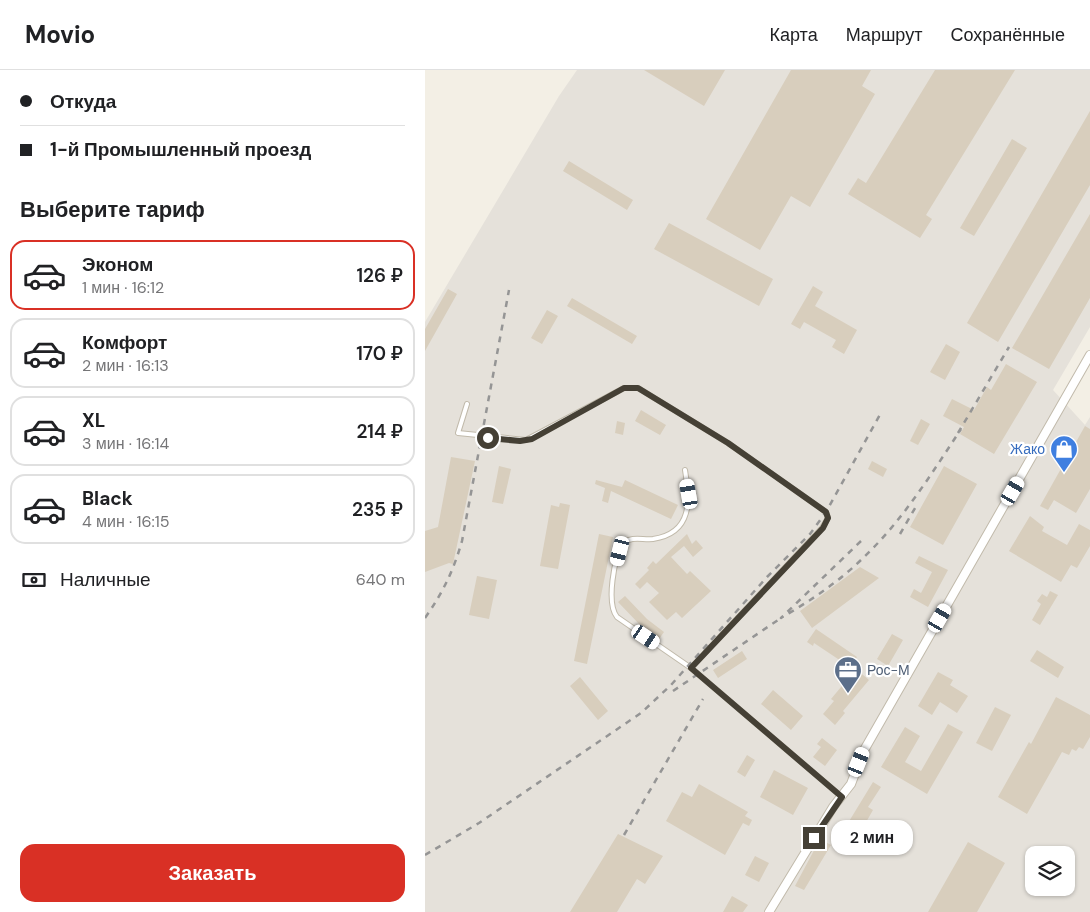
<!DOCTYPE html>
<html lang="ru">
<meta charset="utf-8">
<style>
:root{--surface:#fff;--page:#f2f2f2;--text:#202124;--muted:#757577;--line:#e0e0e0;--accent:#d93025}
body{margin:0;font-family:"DM Sans",sans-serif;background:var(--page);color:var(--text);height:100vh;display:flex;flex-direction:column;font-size:19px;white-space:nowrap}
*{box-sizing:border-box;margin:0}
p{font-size:16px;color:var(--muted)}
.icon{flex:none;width:28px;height:28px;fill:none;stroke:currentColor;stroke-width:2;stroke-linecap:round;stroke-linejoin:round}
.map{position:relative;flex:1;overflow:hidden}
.side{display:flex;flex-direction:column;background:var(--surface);width:425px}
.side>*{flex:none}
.banner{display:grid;align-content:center;height:110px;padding:0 20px;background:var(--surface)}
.tools{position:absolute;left:600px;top:776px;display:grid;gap:10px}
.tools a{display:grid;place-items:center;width:50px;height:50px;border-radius:10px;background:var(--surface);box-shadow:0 1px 4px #0004;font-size:25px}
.end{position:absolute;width:22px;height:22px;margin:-11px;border:6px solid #454035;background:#fff;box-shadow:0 0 0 2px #fff}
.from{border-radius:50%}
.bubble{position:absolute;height:35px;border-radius:15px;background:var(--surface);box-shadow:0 1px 4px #0004;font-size:16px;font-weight:600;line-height:35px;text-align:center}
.car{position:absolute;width:15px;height:30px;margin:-15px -8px;border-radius:6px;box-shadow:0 0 4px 1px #0007;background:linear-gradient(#fff 24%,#345 0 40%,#fff 0 76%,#345 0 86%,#fff 0)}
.banner b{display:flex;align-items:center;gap:18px;height:48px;font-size:19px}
.banner b+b{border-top:1px solid var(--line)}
.banner i{width:12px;height:12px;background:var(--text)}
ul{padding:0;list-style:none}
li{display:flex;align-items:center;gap:15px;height:70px;margin:0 10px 8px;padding:0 10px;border:2px solid var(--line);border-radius:15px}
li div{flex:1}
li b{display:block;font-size:19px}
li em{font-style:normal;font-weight:600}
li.active{border-color:var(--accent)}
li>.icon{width:45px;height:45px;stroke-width:1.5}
h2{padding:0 20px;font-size:22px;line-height:60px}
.pay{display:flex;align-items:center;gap:12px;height:55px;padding:0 20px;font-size:19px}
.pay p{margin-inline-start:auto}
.button{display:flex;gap:10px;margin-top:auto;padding:10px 20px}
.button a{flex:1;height:58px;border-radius:15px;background:var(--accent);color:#fff;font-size:20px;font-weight:600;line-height:58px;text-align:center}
header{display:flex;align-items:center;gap:30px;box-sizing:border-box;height:70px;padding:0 25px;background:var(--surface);border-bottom:1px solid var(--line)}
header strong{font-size:24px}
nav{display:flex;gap:28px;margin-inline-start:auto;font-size:18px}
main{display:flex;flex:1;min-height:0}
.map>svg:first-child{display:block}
.industrial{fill:#e5e1da;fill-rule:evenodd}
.building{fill:#d8cebd}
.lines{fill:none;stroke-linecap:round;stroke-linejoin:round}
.lane-casing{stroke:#c1baab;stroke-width:6}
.street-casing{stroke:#c1baab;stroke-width:10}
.lane{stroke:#fff;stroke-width:4}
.street{stroke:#fff;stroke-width:8}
.rail{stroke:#959595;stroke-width:2.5;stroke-dasharray:6 6;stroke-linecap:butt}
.route{stroke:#454035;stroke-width:6}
.labels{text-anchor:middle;stroke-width:4.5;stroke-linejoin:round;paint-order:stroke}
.shop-label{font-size:14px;fill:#366cbe;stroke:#fff;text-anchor:end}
.service-label{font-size:14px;fill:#4e5e75;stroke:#fff;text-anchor:start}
</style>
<header>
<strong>Movio</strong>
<nav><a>Карта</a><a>Маршрут</a><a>Сохранённые</a></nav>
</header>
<main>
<section class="side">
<div class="banner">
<b><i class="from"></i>Откуда</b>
<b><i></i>1-й Промышленный проезд</b>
</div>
<h2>Выберите тариф</h2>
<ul>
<li class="active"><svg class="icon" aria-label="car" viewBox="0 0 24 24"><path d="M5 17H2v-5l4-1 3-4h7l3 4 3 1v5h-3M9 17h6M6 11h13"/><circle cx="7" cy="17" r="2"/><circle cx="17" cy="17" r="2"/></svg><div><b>Эконом</b><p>1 мин · 16:12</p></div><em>126 ₽</em></li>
<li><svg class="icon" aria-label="car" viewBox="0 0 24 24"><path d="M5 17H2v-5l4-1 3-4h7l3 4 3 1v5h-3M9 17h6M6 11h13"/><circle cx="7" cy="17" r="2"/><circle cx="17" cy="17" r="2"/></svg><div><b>Комфорт</b><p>2 мин · 16:13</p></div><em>170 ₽</em></li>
<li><svg class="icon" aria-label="car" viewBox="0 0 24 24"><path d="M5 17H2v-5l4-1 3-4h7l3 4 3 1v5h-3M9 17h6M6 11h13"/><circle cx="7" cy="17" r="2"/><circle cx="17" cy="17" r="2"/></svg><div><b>XL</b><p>3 мин · 16:14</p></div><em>214 ₽</em></li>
<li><svg class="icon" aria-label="car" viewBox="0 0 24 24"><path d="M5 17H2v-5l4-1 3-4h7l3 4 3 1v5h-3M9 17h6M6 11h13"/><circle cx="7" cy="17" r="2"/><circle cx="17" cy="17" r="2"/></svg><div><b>Black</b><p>4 мин · 16:15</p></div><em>235 ₽</em></li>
</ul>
<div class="pay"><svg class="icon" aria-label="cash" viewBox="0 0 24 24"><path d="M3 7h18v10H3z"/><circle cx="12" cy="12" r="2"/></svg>Наличные<p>640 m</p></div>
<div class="button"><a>Заказать</a></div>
</section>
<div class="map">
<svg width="665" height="842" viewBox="0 0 665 842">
<rect width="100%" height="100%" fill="#f3efe5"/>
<path class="industrial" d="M152,0H665V257L628,320L660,355L665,347V842H0V252L134,26ZM609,785H641V818H609Z"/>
<path class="building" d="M219,0H300L279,36Z
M366,0H446L437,16L450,24L385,137L366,126L335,180L281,149Z
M510,0H590L501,145L507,149L495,168L423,124L433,108L441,113Z
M665,41V115L573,272L542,253Z
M587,69L602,78L549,166L535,158Z
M144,91L208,130L202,140L138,101Z
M665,144V228L624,299L587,278Z
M244,153L348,209L334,236L229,179Z
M388,216L398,222L390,236L432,260L419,284L407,277L411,270L379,252L375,259L366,254Z
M23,219L32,224L0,281V259Z
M147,228L212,266L207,274L142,236Z
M122,240L133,246L117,274L106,268Z
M521,274L535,282L520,310L505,302Z
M581,294L612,312L569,384L535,364L539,357L518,346L527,329L549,340L562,317L566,320Z
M216,340L241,355L235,365L210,351Z
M496,349L505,354L493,375L485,371Z
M192,351L200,353L198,365L190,363Z
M660,356L665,359V419L651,443L629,430L623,440L615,436Z
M26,387L50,391L28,494L24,493L0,502V461L13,457Z
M447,391L462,399L458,407L443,399Z
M74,396L86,399L78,434L67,432Z
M519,396L552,414L518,475L485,457Z
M171,410L197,417L200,410L253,435L246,449L186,421L183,433L177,431L180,418L170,414Z
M135,433L145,435L133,499L115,496L126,435L134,437Z
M605,446L619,457L617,461L642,475L654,454L665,460V476L652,498L646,495L636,512L584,481Z
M174,464L188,467L162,594L149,591Z
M262,464L267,474L271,470L278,478L268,487L259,476L246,487L262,504L265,501L286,521L257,548L251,542L242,550L224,532L234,523L222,512L215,519L210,514L224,500L222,498L228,491L231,494Z
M494,486L523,500L503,537L485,527L489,519L496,523L507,502L490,493Z
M435,497L454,508L387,558L375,541Z
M52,506L72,510L64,549L44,545Z
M625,521L633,525L615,555L607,550L616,534L612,531L617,524L622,527Z
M200,526L222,549L239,562L234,569L216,556L193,532Z
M391,559L432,587L425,597L389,573L388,576L382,572Z
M467,564L478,570L463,596L452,589Z
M612,580L639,597L633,608L605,591Z
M317,581L322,589L293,608L288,600Z
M431,599L444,610L418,641L420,643L410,655L398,644L409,631L406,629Z
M513,602L528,610L525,615L543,626L532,643L515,632L507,645L493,636Z
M155,607L183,641L173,650L145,616Z
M348,620L378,646L366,660L336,634Z
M631,627L665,645V667L658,679L654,677L651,681L647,679L644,685L637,682L602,744L573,727L604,672L606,674Z
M570,637L586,645L567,681L551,673Z
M523,654L538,662L502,724L456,697L480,657L495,666L480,692L496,701Z
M397,668L412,680L400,696L388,687L396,677L392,674Z
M322,685L330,690L320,707L312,702Z
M349,700L383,718L368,745L335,727Z
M448,712L456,717L443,737L448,740L436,761L423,753Z
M274,714L323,742L320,746L327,750L324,756L318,753L300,785L241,751L257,722L267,727Z
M193,764L238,786L220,814L212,809L192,842H145Z
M395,769L406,775L379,820L370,816Z
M543,772L580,793L552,842H503Z
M330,786L344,793L334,812L320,805Z
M307,826L323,835L318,842H298Z"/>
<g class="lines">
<g class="lane-casing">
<path id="lane" d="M42,334L33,363L101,370L199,318H213L303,373L401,442L403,448L397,458L266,598L417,727
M260,400C265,430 268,463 228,469C217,470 207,466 198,473C189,488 181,533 192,547L266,598"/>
</g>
<g class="street-casing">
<path id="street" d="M344,842L408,737L426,714L438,682L665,285"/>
</g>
<use href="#lane" class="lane"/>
<use href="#street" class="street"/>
<path class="rail" d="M533,363L584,277
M475,464L493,433
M436,471L356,548C385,531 415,511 439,487C478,450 507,403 536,359
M0,548C18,522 28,502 37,471L84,220
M248,621L356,548
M199,765L278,629
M0,785L54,753L216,643L246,615L342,507L385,464L401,442L457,341"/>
</g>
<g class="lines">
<path class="route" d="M63,368L95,371L107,369L199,318H213L303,373L401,442L403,448L398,458L266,598L417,727L389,768"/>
</g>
<defs>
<g id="shop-pin" transform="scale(1.4375)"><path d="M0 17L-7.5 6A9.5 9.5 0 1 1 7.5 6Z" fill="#3f7fe0" stroke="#fff"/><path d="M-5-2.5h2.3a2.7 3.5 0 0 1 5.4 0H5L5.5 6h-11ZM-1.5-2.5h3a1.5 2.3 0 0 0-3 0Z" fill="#fff"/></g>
<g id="office-pin" transform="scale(1.4375)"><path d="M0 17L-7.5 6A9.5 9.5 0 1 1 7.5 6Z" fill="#5c6f8a" stroke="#fff"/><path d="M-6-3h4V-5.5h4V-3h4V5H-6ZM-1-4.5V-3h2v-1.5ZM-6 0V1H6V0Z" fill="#fff"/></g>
</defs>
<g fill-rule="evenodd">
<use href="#shop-pin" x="639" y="379"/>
<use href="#office-pin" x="423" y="600"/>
</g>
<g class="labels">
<g class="shop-label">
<text x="620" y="384">Жако</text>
</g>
<g class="service-label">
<text x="442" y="605">Рос-М</text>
</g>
</g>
</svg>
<div class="tools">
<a><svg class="icon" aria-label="layers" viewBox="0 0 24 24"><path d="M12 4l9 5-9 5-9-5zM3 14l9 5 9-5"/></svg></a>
</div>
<i class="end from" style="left:63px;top:368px"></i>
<i class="end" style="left:389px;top:768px"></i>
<div class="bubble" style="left:406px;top:750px;width:82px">2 мин</div>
<i class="car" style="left:588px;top:421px;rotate:30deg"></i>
<i class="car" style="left:264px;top:424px;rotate:350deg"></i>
<i class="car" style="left:195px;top:481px;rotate:194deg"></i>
<i class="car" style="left:515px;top:548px;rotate:30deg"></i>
<i class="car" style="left:221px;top:567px;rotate:124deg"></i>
<i class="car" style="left:434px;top:692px;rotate:22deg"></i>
</div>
</main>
